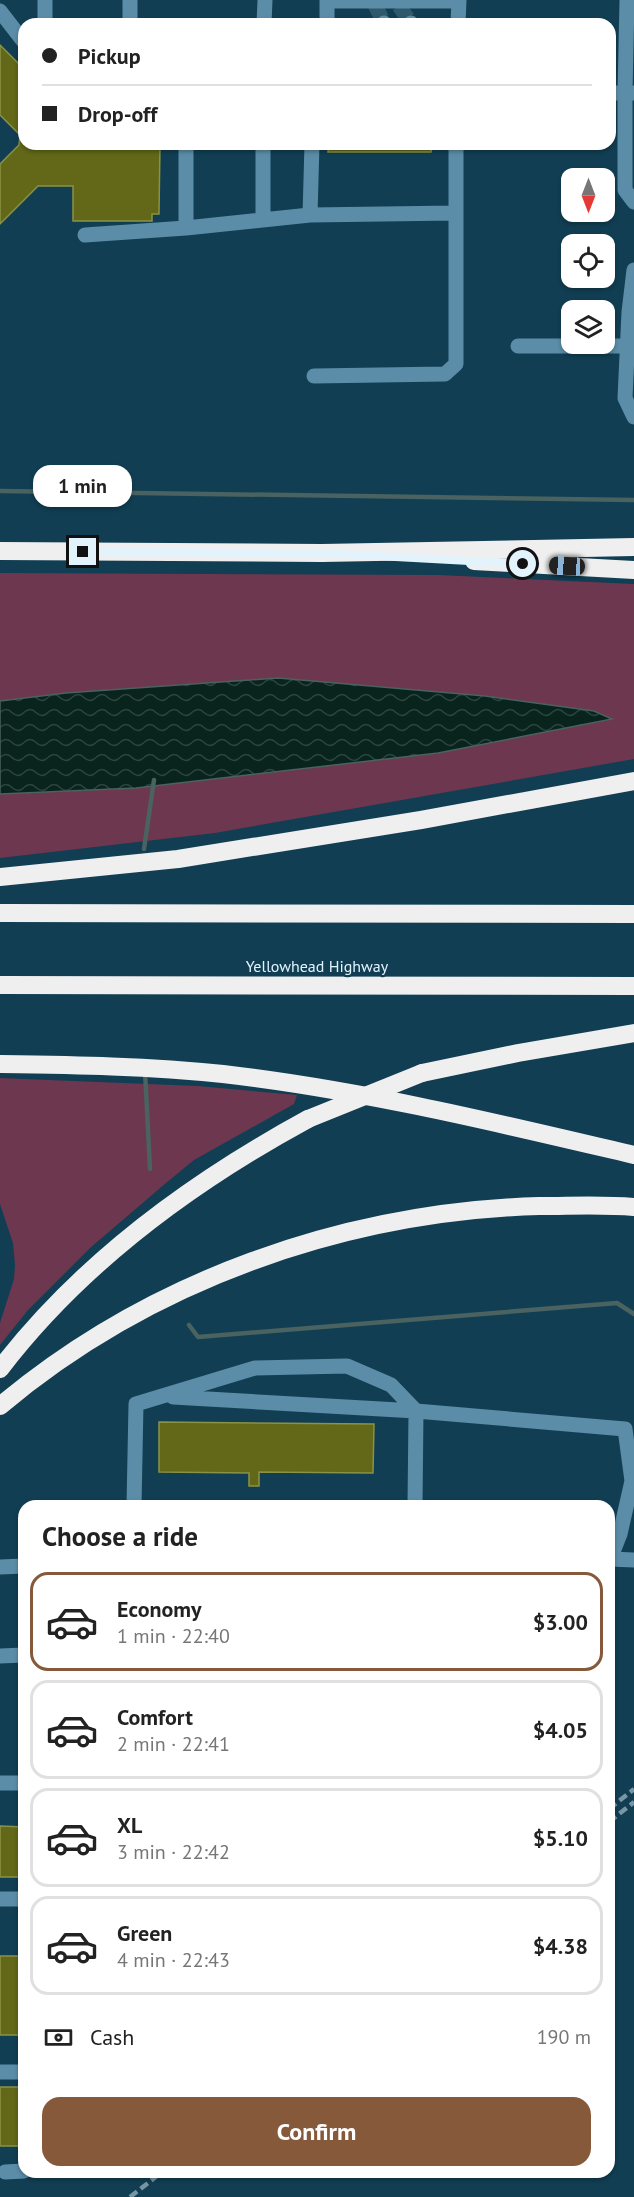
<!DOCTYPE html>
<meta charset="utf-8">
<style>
:root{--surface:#fff;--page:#f6f6f6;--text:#222;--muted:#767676;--line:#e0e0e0;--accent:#85593a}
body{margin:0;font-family:"PT Sans",sans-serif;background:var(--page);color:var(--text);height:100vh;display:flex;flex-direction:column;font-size:22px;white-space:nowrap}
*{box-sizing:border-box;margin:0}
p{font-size:20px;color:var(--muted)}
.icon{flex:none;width:33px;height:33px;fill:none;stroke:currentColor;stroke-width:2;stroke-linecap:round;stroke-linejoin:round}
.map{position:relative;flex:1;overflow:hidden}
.side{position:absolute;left:18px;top:1500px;width:597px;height:678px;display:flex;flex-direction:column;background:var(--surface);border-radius:18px;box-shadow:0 2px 4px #0004}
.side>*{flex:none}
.hud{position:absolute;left:18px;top:18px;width:598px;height:132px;border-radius:18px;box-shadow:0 2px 4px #0004;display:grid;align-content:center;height:132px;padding:0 24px;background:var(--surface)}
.needle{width:39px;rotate:180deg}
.buttons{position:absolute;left:561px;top:168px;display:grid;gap:12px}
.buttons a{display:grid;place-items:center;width:54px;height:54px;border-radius:12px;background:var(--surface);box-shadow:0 2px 4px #0004;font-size:30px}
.end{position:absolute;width:27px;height:27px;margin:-14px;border:8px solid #e3f3fc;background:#111;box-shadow:0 0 0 3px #111}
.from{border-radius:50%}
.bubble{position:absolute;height:42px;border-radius:18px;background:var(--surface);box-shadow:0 2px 4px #0004;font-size:20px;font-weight:700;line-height:42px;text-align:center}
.car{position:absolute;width:18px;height:36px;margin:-18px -9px;border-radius:8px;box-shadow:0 0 4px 2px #0007;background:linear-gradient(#222 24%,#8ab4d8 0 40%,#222 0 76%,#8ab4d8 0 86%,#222 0)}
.hud b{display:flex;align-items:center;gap:21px;height:57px;font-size:22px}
.hud b+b{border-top:2px solid var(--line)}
.hud i{width:15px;height:15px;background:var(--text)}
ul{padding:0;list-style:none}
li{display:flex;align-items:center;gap:18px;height:99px;margin:0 12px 9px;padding:0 12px;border:3px solid var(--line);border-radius:18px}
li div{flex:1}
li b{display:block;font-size:22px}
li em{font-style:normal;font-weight:700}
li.active{border-color:var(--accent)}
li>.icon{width:54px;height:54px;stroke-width:1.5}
h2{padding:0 24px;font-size:27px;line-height:72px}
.pay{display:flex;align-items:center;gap:15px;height:66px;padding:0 24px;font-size:22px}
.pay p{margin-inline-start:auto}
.cta{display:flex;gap:12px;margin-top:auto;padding:12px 24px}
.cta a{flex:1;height:69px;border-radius:18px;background:var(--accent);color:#fff;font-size:24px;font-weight:700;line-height:69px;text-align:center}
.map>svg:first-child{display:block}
.grass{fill:#6d374f}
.water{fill:url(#water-waves);stroke:#4a6260;stroke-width:1.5}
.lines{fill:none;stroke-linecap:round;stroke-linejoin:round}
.stream{stroke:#4a6260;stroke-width:4.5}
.building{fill:#626817;stroke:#8b9246;stroke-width:1.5}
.minor-tunnel{stroke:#30596c;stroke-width:15;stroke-dasharray:15 8;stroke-linecap:butt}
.minor{stroke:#5b8da8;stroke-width:15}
.highway{stroke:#efefef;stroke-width:18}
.rail{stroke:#7796a5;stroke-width:4.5;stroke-dasharray:9 4.5;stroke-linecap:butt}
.highway-bridge{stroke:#efefef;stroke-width:18}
.route{stroke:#e3f3fc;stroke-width:8}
.labels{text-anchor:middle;stroke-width:4.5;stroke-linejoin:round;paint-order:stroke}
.street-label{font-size:16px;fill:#e3f3fc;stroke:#113e53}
</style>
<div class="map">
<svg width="634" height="2197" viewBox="0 0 634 2197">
<defs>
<pattern id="water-waves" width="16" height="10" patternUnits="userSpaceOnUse" patternTransform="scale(1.5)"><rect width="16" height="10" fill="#08241d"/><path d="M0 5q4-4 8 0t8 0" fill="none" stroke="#2c443f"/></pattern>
</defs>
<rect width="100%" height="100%" fill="#113e53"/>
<path class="grass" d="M0,573L438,575L634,584V759L215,833L0,858V794L136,788L278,678L66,693L0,701Z
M0,1078L197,1086L297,1095L294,1104L194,1160L166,1183L90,1248L28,1310L0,1345V1323L14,1279L15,1265L13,1243L0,1204Z"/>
<path class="water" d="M278,678L485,696L594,711L612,719L438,753L136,788L0,794V701L66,693Z"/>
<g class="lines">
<path class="stream" d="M0,491L634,500
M144,849L154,780
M145,1071L150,1169
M189,1325L198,1337L617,1303L634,1314"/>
</g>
<path class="building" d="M0,45L24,69V144H160L159,214H152V221H73V186H38L0,224V164L19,145L20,135L0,115Z
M329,144H432L431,152H328Z
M159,1422L374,1424L373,1473L259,1472V1486H249V1473L159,1472Z
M0,1826L24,1827V1877H0Z
M0,1956H24V2035H0Z
M0,2087H24V2146H0Z"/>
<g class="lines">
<path class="minor-tunnel" d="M375,5L384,23
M399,6L411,23"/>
<path class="minor" d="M130,0V24
M627,0L625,93H634
M327,1H459
M0,11L24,42
M384,23V24
M411,23V24
M45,24V0
M264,24L265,0
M327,24V0
M458,24L459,0
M610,93H625V190L634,202
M186,144V228
M312,144L310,215L455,213
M263,220V144
M85,235L186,228L310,215
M634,270L629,312L625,398L634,417
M518,346H627
M314,376L445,374L456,364V144
M173,1397L416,1411
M134,1506L136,1404L255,1368L347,1366L391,1385L416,1411
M415,1506L416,1411L625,1429L632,1481L620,1534L609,1562
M609,1559L634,1560
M0,1567L24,1566
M0,1656L24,1655
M0,1783H24
M0,1899H24
M0,2072H24
M5,2172L24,2171"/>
<path class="highway" d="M0,551L322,553L634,547
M474,561L634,570
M0,877L178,859L421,820L634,781
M0,913L634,914
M0,985L634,986
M0,1064C74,1065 149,1066 223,1074C362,1090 498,1123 634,1155
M422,1073L518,1053L634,1033
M0,1369C81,1263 192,1182 308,1119
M0,1406C150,1280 344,1212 539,1206C571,1206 602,1204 634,1207"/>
<path class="rail" d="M609,1809L634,1789
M609,1822L634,1802
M130,2197L162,2172"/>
<path class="highway-bridge" d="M308,1119L422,1073"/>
</g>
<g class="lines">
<path class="route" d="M83,552L322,553L523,564"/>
</g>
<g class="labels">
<g class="street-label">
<text x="317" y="972">Yellowhead Highway</text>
</g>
</g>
</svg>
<div class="buttons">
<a><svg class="needle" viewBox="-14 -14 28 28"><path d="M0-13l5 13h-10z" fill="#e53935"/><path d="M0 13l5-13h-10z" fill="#767676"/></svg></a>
<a><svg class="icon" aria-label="locate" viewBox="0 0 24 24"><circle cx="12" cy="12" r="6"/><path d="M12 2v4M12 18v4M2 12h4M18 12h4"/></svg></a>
<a><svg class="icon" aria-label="layers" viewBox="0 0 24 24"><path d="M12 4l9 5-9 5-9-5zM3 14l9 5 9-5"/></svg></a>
</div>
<i class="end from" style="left:523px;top:564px"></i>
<i class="end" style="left:83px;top:552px"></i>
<div class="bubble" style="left:33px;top:465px;width:99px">1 min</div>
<i class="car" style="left:567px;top:566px;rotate:273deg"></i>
<div class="hud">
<b><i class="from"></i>Pickup</b>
<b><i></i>Drop-off</b>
</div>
<section class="side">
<h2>Choose a ride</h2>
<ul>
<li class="active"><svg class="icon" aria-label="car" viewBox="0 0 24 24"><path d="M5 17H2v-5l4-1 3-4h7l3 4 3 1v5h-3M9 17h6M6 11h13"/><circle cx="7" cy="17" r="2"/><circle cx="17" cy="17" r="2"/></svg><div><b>Economy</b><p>1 min · 22:40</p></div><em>$3.00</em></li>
<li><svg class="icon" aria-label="car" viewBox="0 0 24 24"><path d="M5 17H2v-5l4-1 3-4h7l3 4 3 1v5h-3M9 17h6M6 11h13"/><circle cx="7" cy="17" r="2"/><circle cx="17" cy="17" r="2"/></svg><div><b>Comfort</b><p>2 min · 22:41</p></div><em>$4.05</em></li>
<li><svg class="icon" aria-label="car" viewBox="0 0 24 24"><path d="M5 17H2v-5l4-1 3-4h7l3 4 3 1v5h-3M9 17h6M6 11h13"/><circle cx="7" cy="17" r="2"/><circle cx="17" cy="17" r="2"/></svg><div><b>XL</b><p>3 min · 22:42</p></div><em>$5.10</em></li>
<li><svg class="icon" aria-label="car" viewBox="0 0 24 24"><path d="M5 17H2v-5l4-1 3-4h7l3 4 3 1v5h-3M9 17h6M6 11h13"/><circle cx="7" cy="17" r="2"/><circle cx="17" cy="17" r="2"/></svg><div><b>Green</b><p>4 min · 22:43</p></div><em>$4.38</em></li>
</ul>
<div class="pay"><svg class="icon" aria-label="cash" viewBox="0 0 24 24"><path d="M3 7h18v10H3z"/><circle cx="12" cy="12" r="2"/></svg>Cash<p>190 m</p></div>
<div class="cta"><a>Confirm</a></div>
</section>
</div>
